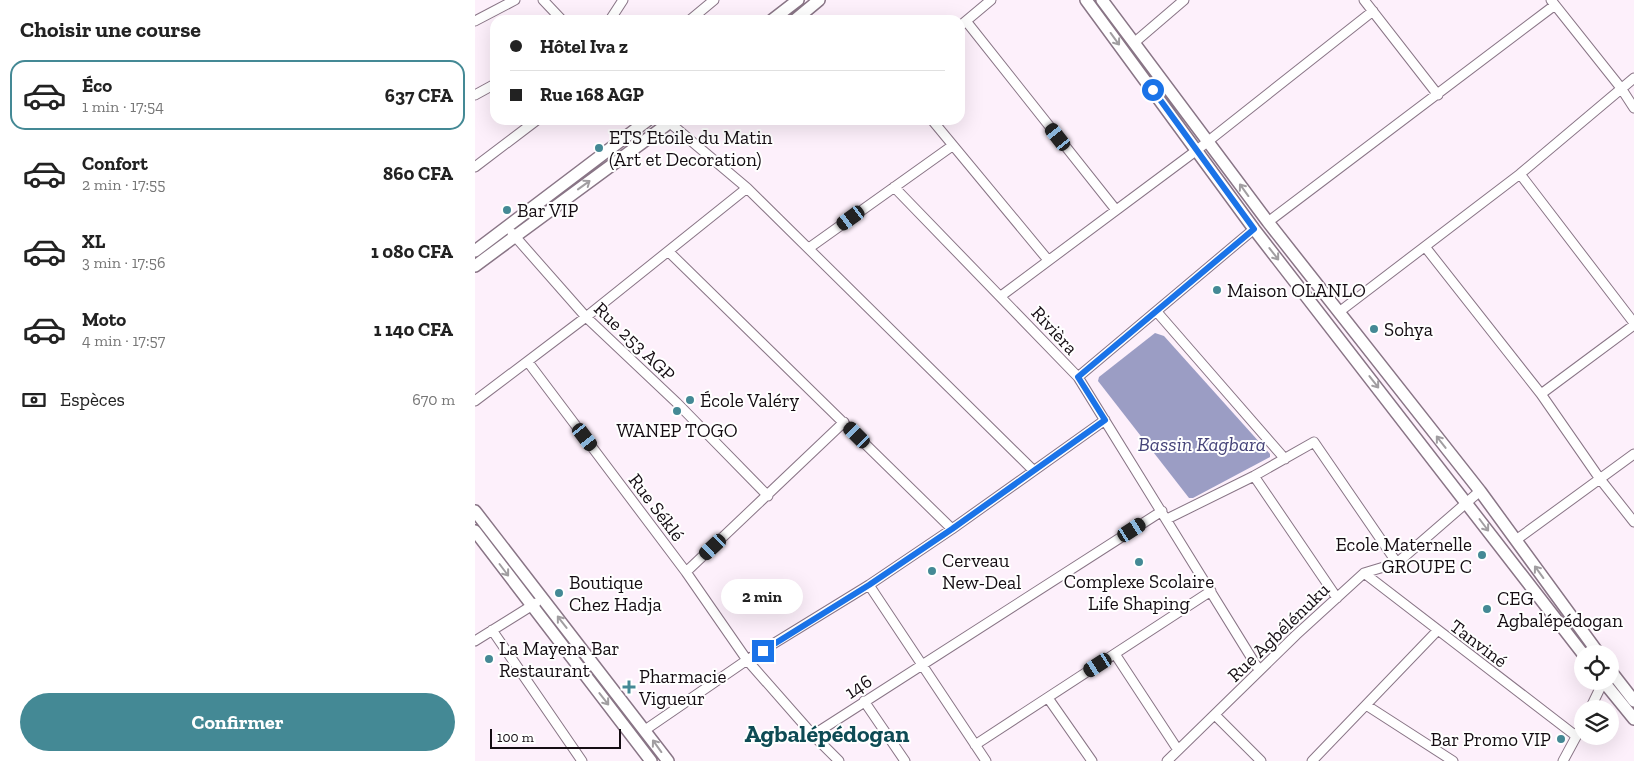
<!DOCTYPE html>
<html lang="fr">
<meta charset="utf-8">
<style>
:root{--surface:#fff;--page:#f2f2f2;--text:#222;--muted:#767676;--line:#e0e0e0;--accent:#448995}
body{margin:0;font-family:"Zilla Slab",serif;background:var(--page);color:var(--text);height:100vh;display:flex;flex-direction:column;font-size:19px;white-space:nowrap}
*{box-sizing:border-box;margin:0}
p{font-size:16px;color:var(--muted)}
.icon{flex:none;width:28px;height:28px;fill:none;stroke:currentColor;stroke-width:2;stroke-linecap:round;stroke-linejoin:round}
.map{position:relative;flex:1;overflow:hidden}
.details{display:flex;flex-direction:column;background:var(--surface);width:475px}
.details>*{flex:none}
.guide{position:absolute;left:15px;top:15px;width:475px;height:110px;border-radius:15px;box-shadow:0 5px 20px #0002;display:grid;align-content:center;height:110px;padding:0 20px;background:var(--surface)}
.controls{position:absolute;left:1099px;top:645px;display:grid;gap:10px}
.controls a{display:grid;place-items:center;width:45px;height:45px;border-radius:50%;background:var(--surface);box-shadow:0 5px 20px #0002;font-size:25px}
.scale{position:absolute;left:15px;bottom:12px;width:131px;box-sizing:border-box;padding-left:5px;border:2px solid #150d13;border-top:0;font-size:14px;line-height:18px;white-space:nowrap;color:#150d13;-webkit-text-stroke:4px #fff;paint-order:stroke}
.end{position:absolute;width:22px;height:22px;margin:-11px;border:6px solid #1a73e8;background:#fff;box-shadow:0 0 0 2px #fff}
.from{border-radius:50%}
.bubble{position:absolute;height:35px;border-radius:18px;background:var(--surface);box-shadow:0 5px 20px #0002;font-size:16px;font-weight:700;line-height:35px;text-align:center}
.car{position:absolute;width:15px;height:30px;margin:-15px -8px;border-radius:6px;box-shadow:0 0 4px 1px #0007;background:linear-gradient(#222 24%,#8ab4d8 0 40%,#222 0 76%,#8ab4d8 0 86%,#222 0)}
.guide b{display:flex;align-items:center;gap:18px;height:48px;font-size:19px}
.guide b+b{border-top:1px solid var(--line)}
.guide i{width:12px;height:12px;background:var(--text)}
ul{padding:0;list-style:none}
li{display:flex;align-items:center;gap:15px;height:70px;margin:0 10px 8px;padding:0 10px;border:2px solid transparent;border-radius:15px}
li div{flex:1}
li b{display:block;font-size:19px}
li em{font-style:normal;font-weight:700}
li.current{border-color:var(--accent)}
li>.icon{width:45px;height:45px;stroke-width:1.5}
h2{padding:0 20px;font-size:22px;line-height:60px}
.pay{display:flex;align-items:center;gap:12px;height:55px;padding:0 20px;font-size:19px}
.pay p{margin-inline-start:auto}
.cta{display:flex;gap:10px;margin-top:auto;padding:10px 20px}
.cta a{flex:1;height:58px;border-radius:30px;background:var(--accent);color:#fff;font-size:20px;font-weight:700;line-height:58px;text-align:center}
main{display:flex;flex:1;min-height:0}
.map>svg:first-child{display:block}
.water{fill:#9b9dc4}
.lines{fill:none;stroke-linecap:round;stroke-linejoin:round}
.minor-casing{stroke:#897586;stroke-width:11}
.tertiary-casing{stroke:#897586;stroke-width:14}
.minor{stroke:#fff;stroke-width:9}
.tertiary{stroke:#fff;stroke-width:11}
.oneway{stroke:#a19ea1}
.route{stroke:#1a73e8;stroke-width:6}
.poi-dot{fill:#448995;stroke:#fff;stroke-width:2}
.labels{text-anchor:middle;stroke-width:4;stroke-linejoin:round;paint-order:stroke}
.poi-label{font-size:19px;fill:#150d13;stroke:#fff;text-anchor:start}
.street-label{font-size:19px;fill:#150d13;stroke:#fff}
.water-label{font-size:20px;font-style:italic;fill:#444278;stroke:#fff}
.district-label{font-size:24px;font-weight:bold;fill:#0e4b54;stroke:#fff}
</style>
<main>
<section class="details">
<h2>Choisir une course</h2>
<ul>
<li class="current"><svg class="icon" aria-label="car" viewBox="0 0 24 24"><path d="M5 17H2v-5l4-1 3-4h7l3 4 3 1v5h-3M9 17h6M6 11h13"/><circle cx="7" cy="17" r="2"/><circle cx="17" cy="17" r="2"/></svg><div><b>Éco</b><p>1 min · 17:54</p></div><em>637 CFA</em></li>
<li><svg class="icon" aria-label="car" viewBox="0 0 24 24"><path d="M5 17H2v-5l4-1 3-4h7l3 4 3 1v5h-3M9 17h6M6 11h13"/><circle cx="7" cy="17" r="2"/><circle cx="17" cy="17" r="2"/></svg><div><b>Confort</b><p>2 min · 17:55</p></div><em>860 CFA</em></li>
<li><svg class="icon" aria-label="car" viewBox="0 0 24 24"><path d="M5 17H2v-5l4-1 3-4h7l3 4 3 1v5h-3M9 17h6M6 11h13"/><circle cx="7" cy="17" r="2"/><circle cx="17" cy="17" r="2"/></svg><div><b>XL</b><p>3 min · 17:56</p></div><em>1 080 CFA</em></li>
<li><svg class="icon" aria-label="car" viewBox="0 0 24 24"><path d="M5 17H2v-5l4-1 3-4h7l3 4 3 1v5h-3M9 17h6M6 11h13"/><circle cx="7" cy="17" r="2"/><circle cx="17" cy="17" r="2"/></svg><div><b>Moto</b><p>4 min · 17:57</p></div><em>1 140 CFA</em></li>
</ul>
<div class="pay"><svg class="icon" aria-label="cash" viewBox="0 0 24 24"><path d="M3 7h18v10H3z"/><circle cx="12" cy="12" r="2"/></svg>Espèces<p>670 m</p></div>
<div class="cta"><a>Confirmer</a></div>
</section>
<div class="map">
<svg width="1159" height="761" viewBox="0 0 1159 761">
<rect width="100%" height="100%" fill="#fdf0fb"/>
<path class="water" d="M680,333L689,336L795,454V457L718,498H714L623,381L624,377Z"/>
<g class="lines">
<g class="minor-casing">
<path id="minor" d="M68,0L87,20
M889,0L963,95
M1076,0L1146,88L1159,108
M135,20L148,0
M215,20L239,0
M0,21L40,0
M491,21L641,210
M485,26L516,0
M660,42L709,0
M0,95L20,84
M457,120L573,260
M195,123L272,188L558,470
M0,167L62,120
M1045,174L1159,323
M419,187L603,377L784,670
M793,222L1080,5
M37,233L111,317L202,403L293,496
M334,248L477,146
M951,248L1066,394L1125,479L1159,522
M194,252L477,529
M526,296L722,150L898,11
M682,312L810,459
M864,312L1045,174L1159,78
M53,362L211,572L272,660L338,735L364,761
M603,377L779,229
M1066,394L1159,325
M0,401L111,317L272,188
M779,476L862,598
M692,519L779,476L839,442L922,563
M1041,540L1159,454
M211,572L369,422
M889,573L1101,736
M394,585L511,761
M17,630L107,761
M0,641L61,603
M640,654L703,750
M573,698L617,761
M389,701L430,761
M891,705L978,761
M1115,709L1128,682
M741,716L786,761
M170,730L272,660L394,585L477,529L630,420
M338,735L687,511
M500,745L736,591
M692,761L821,635L889,573L922,563L1005,491
M837,761L962,631
M1088,761L1108,724"/>
</g>
<g class="tertiary-casing">
<path id="tertiary" d="M611,0L779,229L1108,654
M627,0L793,222L1005,491L1124,654
M297,20L323,0
M320,20L344,0
M0,251L173,120
M0,266L198,120
M0,511L193,761
M0,531L176,761
M1135,670L1159,701
M1128,681L1159,719"/>
</g>
<use href="#minor" class="minor"/>
<use href="#tertiary" class="tertiary"/>
</g>
<defs><path id="oneway-shaft" d="M-6 0H5M1.5-3L5.5 0L1.5 3" fill="none" stroke-width="1.6" stroke-linecap="round" stroke-linejoin="round" transform="scale(1.25)"/></defs>
<g class="oneway">
<use href="#oneway-shaft" transform="translate(640 39) rotate(54)"/>
<use href="#oneway-shaft" transform="translate(109 185) rotate(-36)"/>
<use href="#oneway-shaft" transform="translate(769 190) rotate(-126)"/>
<use href="#oneway-shaft" transform="translate(799 254) rotate(52)"/>
<use href="#oneway-shaft" transform="translate(899 382) rotate(52)"/>
<use href="#oneway-shaft" transform="translate(966 442) rotate(-128)"/>
<use href="#oneway-shaft" transform="translate(1009 525) rotate(53)"/>
<use href="#oneway-shaft" transform="translate(29 570) rotate(53)"/>
<use href="#oneway-shaft" transform="translate(1064 572) rotate(-126)"/>
<use href="#oneway-shaft" transform="translate(87 622) rotate(-128)"/>
<use href="#oneway-shaft" transform="translate(129 699) rotate(52)"/>
<use href="#oneway-shaft" transform="translate(182 746) rotate(-126)"/>
</g>
<g class="lines">
<path class="route" d="M288,651L394,585L477,529L630,420L603,377L779,229L678,90"/>
</g>
<g class="poi-dot">
<circle cx="124" cy="148" r="5"/>
<circle cx="32" cy="210" r="5"/>
<circle cx="742" cy="290" r="5"/>
<circle cx="899" cy="329" r="5"/>
<circle cx="215" cy="400" r="5"/>
<circle cx="202" cy="411" r="5"/>
<circle cx="1007" cy="555" r="5"/>
<circle cx="664" cy="562" r="5"/>
<circle cx="457" cy="571" r="5"/>
<circle cx="84" cy="593" r="5"/>
<circle cx="1012" cy="609" r="5"/>
<circle cx="14" cy="659" r="5"/>
<path d="M151.5 679.5h5v5h5v5h-5v5h-5v-5h-5v-5h5z"/>
<circle cx="1086" cy="739" r="5"/>
</g>
<g class="labels">
<g class="poi-label">
<text x="134" y="144">ETS Etoile du Matin<tspan x="134" dy="22">(Art et Decoration)</tspan></text>
<text x="42" y="217">Bar VIP</text>
<text x="752" y="297">Maison OLANLO</text>
<text x="909" y="336">Sohya</text>
<text x="225" y="407">École Valéry</text>
<text x="202" y="437" text-anchor="middle">WANEP TOGO</text>
<text x="997" y="551" text-anchor="end">Ecole Maternelle<tspan x="997" dy="22">GROUPE C</tspan></text>
<text x="467" y="567">Cerveau<tspan x="467" dy="22">New-Deal</tspan></text>
<text x="664" y="588" text-anchor="middle">Complexe Scolaire<tspan x="664" dy="22">Life Shaping</tspan></text>
<text x="94" y="589">Boutique<tspan x="94" dy="22">Chez Hadja</tspan></text>
<text x="1022" y="605">CEG<tspan x="1022" dy="22">Agbalépédogan</tspan></text>
<text x="24" y="655">La Mayena Bar<tspan x="24" dy="22">Restaurant</tspan></text>
<text x="164" y="683">Pharmacie<tspan x="164" dy="22">Vigueur</tspan></text>
<text x="1076" y="746" text-anchor="end">Bar Promo VIP</text>
</g>
<g class="street-label">
<text transform="translate(580 330) rotate(47)" y="7">Rivièra</text>
<text transform="translate(160 341) rotate(44)" y="7">Rue 253 AGP</text>
<text transform="translate(182 507) rotate(53)" y="7">Rue Séklé</text>
<text transform="translate(803 632) rotate(-44)" y="7">Rue Agbélénuku</text>
<text transform="translate(1004 643) rotate(37)" y="7">Tanviné</text>
<text transform="translate(383 686) rotate(-33)" y="7">146</text>
</g>
<g class="water-label">
<text x="727" y="451">Bassin Kagbara</text>
</g>
<g class="district-label">
<text x="352" y="742">Agbalépédogan</text>
</g>
</g>
</svg>
<div class="controls">
<a><svg class="icon" aria-label="locate" viewBox="0 0 24 24"><circle cx="12" cy="12" r="6"/><path d="M12 2v4M12 18v4M2 12h4M18 12h4"/></svg></a>
<a><svg class="icon" aria-label="layers" viewBox="0 0 24 24"><path d="M12 4l9 5-9 5-9-5zM3 14l9 5 9-5"/></svg></a>
</div>
<div class="scale">100 m</div>
<i class="end from" style="left:678px;top:90px"></i>
<i class="end" style="left:288px;top:651px"></i>
<div class="bubble" style="left:246px;top:579px;width:82px">2 min</div>
<i class="car" style="left:583px;top:137px;rotate:322deg"></i>
<i class="car" style="left:376px;top:218px;rotate:234deg"></i>
<i class="car" style="left:382px;top:435px;rotate:315deg"></i>
<i class="car" style="left:110px;top:437px;rotate:143deg"></i>
<i class="car" style="left:657px;top:530px;rotate:57deg"></i>
<i class="car" style="left:238px;top:547px;rotate:227deg"></i>
<i class="car" style="left:623px;top:665px;rotate:237deg"></i>
<div class="guide">
<b><i class="from"></i>Hôtel Iva z</b>
<b><i></i>Rue 168 AGP</b>
</div>
</div>
</main>
